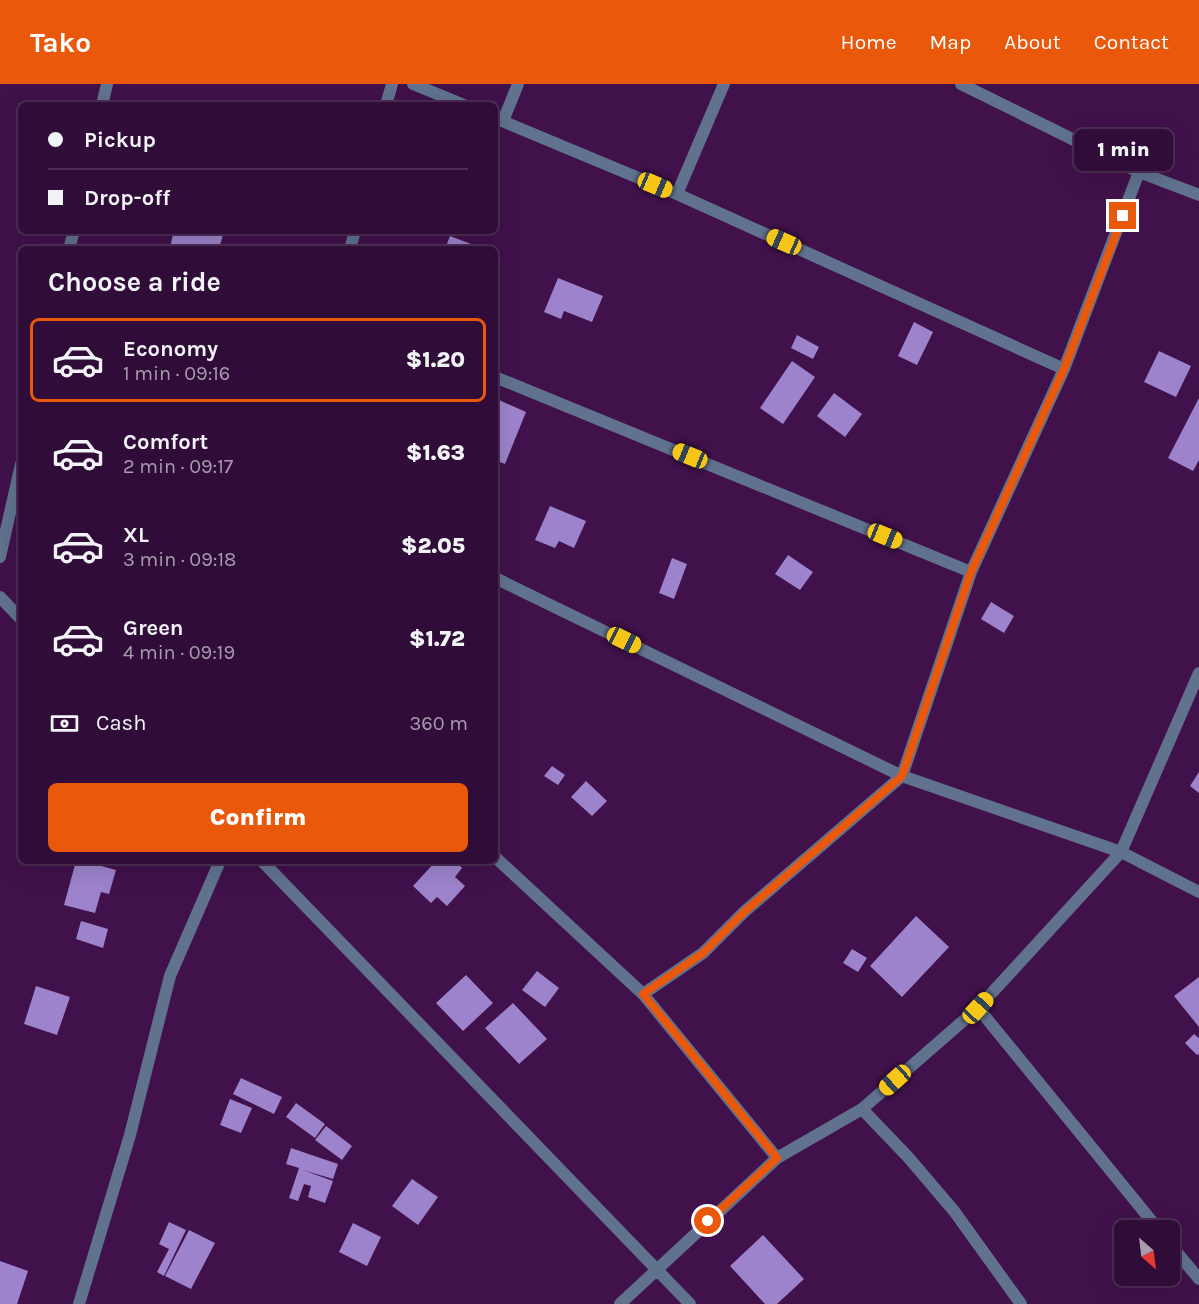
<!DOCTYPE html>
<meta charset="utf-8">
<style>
:root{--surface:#300d38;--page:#3c1b43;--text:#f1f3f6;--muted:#a89cae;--line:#4b2d53;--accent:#ea580c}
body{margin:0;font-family:Karla,sans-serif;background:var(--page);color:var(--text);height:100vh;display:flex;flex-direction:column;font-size:22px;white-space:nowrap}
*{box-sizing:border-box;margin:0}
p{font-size:20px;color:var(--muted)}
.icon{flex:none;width:33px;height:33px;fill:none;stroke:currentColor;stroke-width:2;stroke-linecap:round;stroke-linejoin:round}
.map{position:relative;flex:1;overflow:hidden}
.side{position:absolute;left:18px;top:162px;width:480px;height:618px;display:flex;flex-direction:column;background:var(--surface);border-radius:9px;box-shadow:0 6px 24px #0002,0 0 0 2px var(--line)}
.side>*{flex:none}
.hud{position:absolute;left:18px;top:18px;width:480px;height:132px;border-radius:9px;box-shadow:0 6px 24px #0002,0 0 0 2px var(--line);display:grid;align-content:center;height:132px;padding:0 30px;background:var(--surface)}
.needle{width:39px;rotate:152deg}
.buttons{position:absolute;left:1114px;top:1136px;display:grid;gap:12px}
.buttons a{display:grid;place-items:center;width:66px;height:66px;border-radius:9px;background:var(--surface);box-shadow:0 6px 24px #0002,0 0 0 2px var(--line);font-size:30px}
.end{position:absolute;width:27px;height:27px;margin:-14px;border:8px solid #ea580c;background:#fff;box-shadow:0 0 0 3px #fff}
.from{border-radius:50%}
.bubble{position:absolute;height:42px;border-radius:9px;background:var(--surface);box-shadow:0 6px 24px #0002,0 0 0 2px var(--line);font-size:20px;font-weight:800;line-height:42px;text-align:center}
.car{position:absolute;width:18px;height:36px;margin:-18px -9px;border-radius:8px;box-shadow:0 0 4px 2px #0007;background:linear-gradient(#f5c518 24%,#345 0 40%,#f5c518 0 76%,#345 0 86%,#f5c518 0)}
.hud b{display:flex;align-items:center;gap:21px;height:57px;font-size:22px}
.hud b+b{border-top:2px solid var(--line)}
.hud i{width:15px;height:15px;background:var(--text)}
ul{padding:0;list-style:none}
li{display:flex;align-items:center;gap:18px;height:84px;margin:0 12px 9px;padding:0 18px;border:3px solid transparent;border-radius:9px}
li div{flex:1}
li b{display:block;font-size:22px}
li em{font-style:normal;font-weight:800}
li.active{border-color:var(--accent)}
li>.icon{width:54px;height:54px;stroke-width:1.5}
h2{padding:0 30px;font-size:27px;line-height:72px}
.pay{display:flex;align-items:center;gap:15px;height:66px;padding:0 30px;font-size:22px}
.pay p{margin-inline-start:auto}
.primary-button{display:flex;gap:12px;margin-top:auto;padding:12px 30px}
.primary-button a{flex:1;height:69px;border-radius:9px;background:var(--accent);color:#fff;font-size:24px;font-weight:800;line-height:69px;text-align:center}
header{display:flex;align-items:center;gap:36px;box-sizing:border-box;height:84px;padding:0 30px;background:var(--accent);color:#fff}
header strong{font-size:28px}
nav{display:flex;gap:33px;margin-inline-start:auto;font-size:21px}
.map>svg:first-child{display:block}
.building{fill:#9c83cb}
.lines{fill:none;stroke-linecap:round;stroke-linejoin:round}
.street{stroke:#60728e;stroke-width:12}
.route{stroke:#ea580c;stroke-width:8}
</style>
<header>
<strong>Tako</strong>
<nav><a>Home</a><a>Map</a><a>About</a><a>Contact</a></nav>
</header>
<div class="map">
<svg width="1199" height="1220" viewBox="0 0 1199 1220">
<rect width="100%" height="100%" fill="#40114b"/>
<path class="building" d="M174,147H224L219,165H176L170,163Z
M450,152L484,165H445Z
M558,194L603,212L592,238L564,227L561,235L544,228Z
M914,238L933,248L917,281L898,272Z
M797,251L819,263L813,275L791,264Z
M1159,267L1191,282L1176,313L1144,298Z
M792,277L815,293L783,340L760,324Z
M834,309L862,330L845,353L817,332Z
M1199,314V376L1193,387L1168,374Z
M499,316L526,328L505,380L495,376V327Z
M550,422L586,437L574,464L559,457L555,464L535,456Z
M788,471L813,488L800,506L775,490Z
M672,474L687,480L674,515L659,509Z
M991,518L1014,532L1004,549L981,535Z
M552,682L565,691L558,701L544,692Z
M1199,688V709L1190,702Z
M586,697L607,717L592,732L571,713Z
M76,777H83L116,786L109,810L101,808L95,829L64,821Z
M436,777H455L462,784L455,793L465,802L447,822L437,813L431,819L413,802Z
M916,832L949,863L902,913L870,882Z
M81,837L108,845L103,864L76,855Z
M852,865L867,874L858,888L843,879Z
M537,887L559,904L545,923L522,906Z
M466,891L493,919L463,947L436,919Z
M1199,893V943L1174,912Z
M36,902L70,913L57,951L24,940Z
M513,919L547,955L519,980L485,944Z
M1194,950L1199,954V970L1197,971L1185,959Z
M241,994L282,1013L274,1030L233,1010Z
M230,1015L252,1024L241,1049L220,1041Z
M296,1019L325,1040L315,1054L286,1033Z
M326,1042L352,1062L342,1076L315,1056Z
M291,1064L338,1080L333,1095L303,1086L333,1097L325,1119L308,1113L311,1102L304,1100L298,1117L289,1114L299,1084L286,1080Z
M412,1095L438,1113L418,1141L392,1122Z
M169,1138L186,1146L164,1192L157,1188L169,1165L159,1160Z
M353,1139L381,1153L367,1182L339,1168Z
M189,1146L215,1159L191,1205L165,1192Z
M763,1151L804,1195L777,1220H765L730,1182Z
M0,1177L28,1187L17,1220H0Z"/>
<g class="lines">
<path class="street" d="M413,0L464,21
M961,0L1139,88L1199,111
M102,21L107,0
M386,21L392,0
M495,34L677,110L1064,285
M503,37L518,0
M677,110L724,0
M69,165L74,147
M350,165L355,147
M495,293L971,488
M0,473L21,380
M495,494L902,692L1121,768L1199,808
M0,513L21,535
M495,773L643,910L777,1074
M262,777L690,1220
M643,910L703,869L744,828L902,692L971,488L1064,285L1139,88
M978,924L1159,1146
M862,1025L908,1073L954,1127L1021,1220
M1170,1160L1199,1195
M79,1220L130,1051L170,892L220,777
M620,1220L777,1074L862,1025L978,924L1121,768L1199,589"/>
</g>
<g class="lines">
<path class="route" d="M708,1137L777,1074L643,910L703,869L744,828L902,692L971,488L1064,285L1123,132"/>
</g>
</svg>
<div class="buttons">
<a><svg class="needle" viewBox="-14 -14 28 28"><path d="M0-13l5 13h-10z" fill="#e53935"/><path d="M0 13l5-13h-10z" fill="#a89cae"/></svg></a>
</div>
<i class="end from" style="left:708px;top:1137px"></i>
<i class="end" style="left:1123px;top:132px"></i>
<div class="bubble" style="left:1074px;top:45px;width:99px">1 min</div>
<i class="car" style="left:655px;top:101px;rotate:113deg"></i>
<i class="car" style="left:784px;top:158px;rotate:294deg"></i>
<i class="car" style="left:690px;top:372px;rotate:292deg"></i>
<i class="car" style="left:885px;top:452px;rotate:112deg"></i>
<i class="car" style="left:624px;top:556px;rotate:116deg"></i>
<i class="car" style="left:978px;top:924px;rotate:43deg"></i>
<i class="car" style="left:895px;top:996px;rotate:228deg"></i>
<div class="hud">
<b><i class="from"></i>Pickup</b>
<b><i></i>Drop-off</b>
</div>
<section class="side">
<h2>Choose a ride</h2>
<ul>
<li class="active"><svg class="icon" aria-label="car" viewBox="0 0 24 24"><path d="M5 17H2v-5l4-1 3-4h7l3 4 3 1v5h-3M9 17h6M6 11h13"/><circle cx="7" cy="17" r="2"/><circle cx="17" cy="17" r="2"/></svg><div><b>Economy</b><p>1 min · 09:16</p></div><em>$1.20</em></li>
<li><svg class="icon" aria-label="car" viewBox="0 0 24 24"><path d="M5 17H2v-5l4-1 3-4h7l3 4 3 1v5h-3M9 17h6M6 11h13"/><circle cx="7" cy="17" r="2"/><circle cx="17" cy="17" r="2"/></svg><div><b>Comfort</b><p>2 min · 09:17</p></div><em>$1.63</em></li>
<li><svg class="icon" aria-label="car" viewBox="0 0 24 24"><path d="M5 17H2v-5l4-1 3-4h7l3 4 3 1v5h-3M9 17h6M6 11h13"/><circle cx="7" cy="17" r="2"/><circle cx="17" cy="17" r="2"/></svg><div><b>XL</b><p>3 min · 09:18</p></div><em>$2.05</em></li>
<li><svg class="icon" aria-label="car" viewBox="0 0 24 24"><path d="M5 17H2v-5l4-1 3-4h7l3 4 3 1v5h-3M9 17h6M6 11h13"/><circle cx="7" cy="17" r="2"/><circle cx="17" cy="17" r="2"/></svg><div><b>Green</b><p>4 min · 09:19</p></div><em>$1.72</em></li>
</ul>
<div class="pay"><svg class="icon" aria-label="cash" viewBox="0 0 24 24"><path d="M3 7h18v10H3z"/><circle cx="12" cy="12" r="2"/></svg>Cash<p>360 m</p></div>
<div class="primary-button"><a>Confirm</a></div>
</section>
</div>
